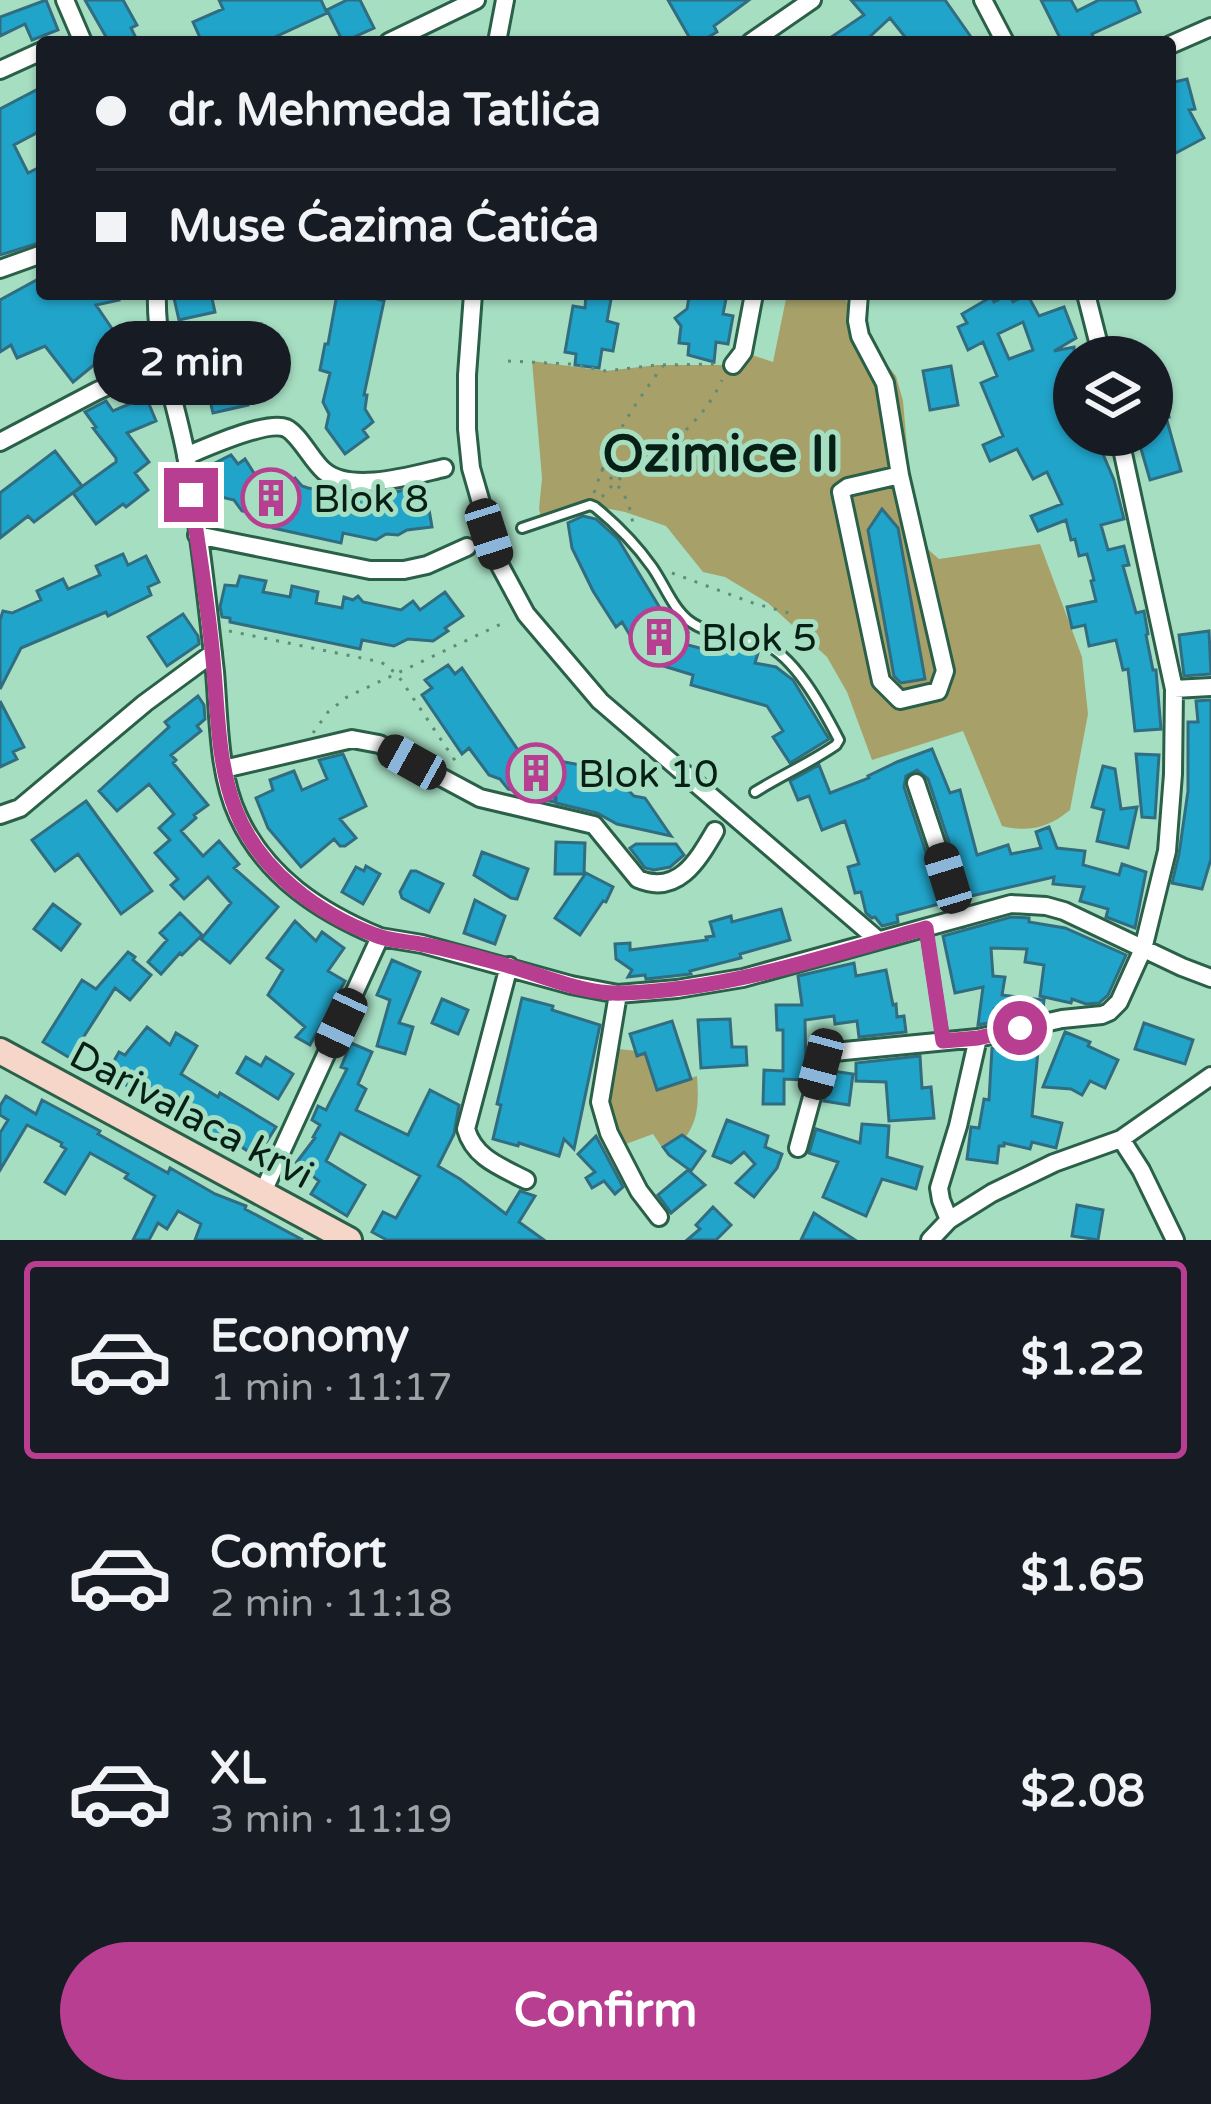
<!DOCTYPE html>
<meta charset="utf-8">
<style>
:root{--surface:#171b24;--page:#242831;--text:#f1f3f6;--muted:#9ea1a6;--line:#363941;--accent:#b83e91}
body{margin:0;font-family:"Varela Round",sans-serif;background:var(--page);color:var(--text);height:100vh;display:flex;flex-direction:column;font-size:45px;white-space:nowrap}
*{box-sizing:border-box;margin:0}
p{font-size:39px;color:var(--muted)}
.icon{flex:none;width:66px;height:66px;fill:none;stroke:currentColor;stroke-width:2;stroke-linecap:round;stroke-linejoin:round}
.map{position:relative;height:1240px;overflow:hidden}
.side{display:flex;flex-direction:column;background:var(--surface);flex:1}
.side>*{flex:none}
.guide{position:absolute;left:36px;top:36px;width:1140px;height:264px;border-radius:12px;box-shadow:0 3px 9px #0004;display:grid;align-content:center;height:264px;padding:0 60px;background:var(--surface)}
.tools{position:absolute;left:1053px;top:336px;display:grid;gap:24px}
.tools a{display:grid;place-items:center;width:120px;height:120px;border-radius:50%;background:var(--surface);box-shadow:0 3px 9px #0004;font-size:60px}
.end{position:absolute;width:54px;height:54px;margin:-27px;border:15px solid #b83e91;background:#fff;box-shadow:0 0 0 6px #fff}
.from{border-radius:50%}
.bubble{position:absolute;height:84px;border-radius:42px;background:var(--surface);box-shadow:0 3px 9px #0004;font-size:39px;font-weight:800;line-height:84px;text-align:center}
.car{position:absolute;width:36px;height:72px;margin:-36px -18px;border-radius:15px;box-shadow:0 0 9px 3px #0007;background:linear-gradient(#222 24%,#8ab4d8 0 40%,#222 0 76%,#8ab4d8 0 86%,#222 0)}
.guide b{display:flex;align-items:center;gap:42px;height:114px;font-size:45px}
.guide b+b{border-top:3px solid var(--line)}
.guide i{width:30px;height:30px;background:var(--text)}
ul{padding:21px 0 0;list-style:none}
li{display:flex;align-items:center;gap:36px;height:198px;margin:0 24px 18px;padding:0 36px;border:6px solid transparent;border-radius:12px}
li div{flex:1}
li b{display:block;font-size:45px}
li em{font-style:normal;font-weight:800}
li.on{border-color:var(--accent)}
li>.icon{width:108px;height:108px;stroke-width:1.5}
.action{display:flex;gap:24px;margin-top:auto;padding:24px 60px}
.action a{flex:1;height:138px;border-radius:72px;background:var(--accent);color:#fff;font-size:48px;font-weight:800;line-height:138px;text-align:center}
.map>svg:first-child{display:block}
.green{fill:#a7a169}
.building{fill:#21a4ca;stroke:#316d81;stroke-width:3;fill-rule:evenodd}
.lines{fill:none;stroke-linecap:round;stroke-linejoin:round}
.lane-casing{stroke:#2a5f48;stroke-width:14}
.street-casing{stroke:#2a5f48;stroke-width:22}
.secondary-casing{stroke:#2a5f48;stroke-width:30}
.path{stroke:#618b76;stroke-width:3;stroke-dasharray:3 9;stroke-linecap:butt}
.lane{stroke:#fff;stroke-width:8}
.street{stroke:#fff;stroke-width:16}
.secondary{stroke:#f6d6c9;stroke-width:24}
.route{stroke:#b83e91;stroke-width:15}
.labels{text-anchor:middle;stroke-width:10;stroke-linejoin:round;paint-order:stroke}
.poi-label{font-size:39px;fill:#081f15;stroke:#a6dec2;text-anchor:start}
.street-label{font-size:39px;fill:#081f15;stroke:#a6dec2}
.district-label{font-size:51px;font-weight:bold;fill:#081f15;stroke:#a6dec2}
</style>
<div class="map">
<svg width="1211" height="1240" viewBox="0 0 1211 1240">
<rect width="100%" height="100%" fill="#a6dec2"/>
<path class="green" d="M787,294H845L847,303L857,316L860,331L896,376L903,401L915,538L939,559L1040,544L1082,657L1088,714L1070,810C1050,827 1028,833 1002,826L963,731L872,760L847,692L827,657L768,603L725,577L703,572L666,526L625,512L590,505L542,521L539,509L542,478L532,361L606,371L657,365H733L743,352L773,362Z
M610,1048L655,1053L669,1085L697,1076C699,1105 699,1128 675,1148L670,1141L661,1146L653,1134L618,1147L603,1078Z"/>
<path class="building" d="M46,0L58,30L32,40L25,24L0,36V17Z
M85,0H123L137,25L131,28L138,42H109Z
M219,0H321L327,13L273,38L275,42H202L193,22L223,9Z
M347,0H360L374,28L343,42L327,10Z
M668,0H749L714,26L717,32L700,42H692Z
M851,0H945L971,37L963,42H909L890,18L864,42H824L864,15Z
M1041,0H1071L1077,11L1099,0H1135L1140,12L1092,34L1095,42H1062Z
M1187,79L1195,109L1189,110L1204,138L1174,154L1170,146V83Z
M42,87V130L14,145L28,173L42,166V242L0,255V109Z
M42,277V294H118L119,300L96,305L115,333L120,330L135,353L107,371L100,360L73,382L45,346L17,358L11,345L0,352V300Z
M173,294H211L215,312L179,320Z
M337,294H375L374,298L384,301L364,395H367L365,409L373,422L363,430L368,437L345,454L326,428L329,414L323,402L330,373L320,370L325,344H328Z
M586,294H612L607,321L618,324L613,351L602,349L599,368L575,365L576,354L565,352L573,306L585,308Z
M699,294H727L723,314L733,316L728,344L716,342L714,362L688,355L689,344L679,343L681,326L675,318L687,309L689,297L699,298Z
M1009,294L1013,302L1027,294L1039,316L1064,307L1076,338L1054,351L1074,347V435H1107L1108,444L1100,447L1114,480L1124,519L1101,525L1108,550L1124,546L1129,565L1123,566L1136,613L1144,611L1148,634L1146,635L1153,670H1156L1161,729L1135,731L1128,669L1123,670L1116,640L1089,646L1085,625L1072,628L1067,607L1096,601L1091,581L1094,580L1087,554L1079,556L1075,539L1071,540L1066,520L1038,531L1031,516L1062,504L1047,472L1033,479L1017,449L990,461L983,445L1003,436L981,383L997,376L983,342L968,350L958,327L967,323L962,314L991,297L994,302ZM1023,322L1033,350L1009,359L998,334Z
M202,338L208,356L243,348L247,369L241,370L248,405L213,413L203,372L193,376L182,344Z
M951,366L958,405L930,410L923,371Z
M1152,381H1156L1161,400L1165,399L1169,417H1166L1181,471L1150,480L1137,435H1152Z
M146,397L156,421L127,433L149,462L135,473L148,490L126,507L123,504L96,524L73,493L116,462V458L93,428L96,427L85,412L106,401L113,411Z
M55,451L82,486L34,522L28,516L0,538V493Z
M231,455L238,464L245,459L254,473L290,482L295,478L302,486L308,488L381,500L390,493L425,486L432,527L407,530L398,535L386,534L376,540L343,533L341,543L273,528L274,518L242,511L234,500L221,497L208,476L211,465Z
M882,509L898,528L925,679L901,683L894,676L868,530Z
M583,516L596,519L618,539L674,631L688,633L684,644L711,651L713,641L758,653L755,663L776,667L793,680L829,739L790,763L773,737L783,731L767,706L691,685L693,675L657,664L655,655L640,652L622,622L616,627L593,591L572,548L568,523Z
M123,554L128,565L146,556L159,582L148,587L151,595L108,616L106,612L21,648L0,689V620L3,611L12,613L41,600L37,591L63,579L68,589L100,575L96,566Z
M240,576L266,581L263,592L290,597L292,586L318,592L316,603L342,608L344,597L353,600L358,596L363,602L401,610L413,601L420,610L445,592L463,616L445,628L448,631L433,641L408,639L394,646L362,640L360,649L230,622V618L222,617L220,607L225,585L237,586Z
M183,614L198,636L199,644L167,666L148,637Z
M1209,631L1211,674L1184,676L1179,635Z
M448,665L455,674L462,668L520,753L533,755L531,767L555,772L559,761L586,766L584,776L624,786L634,796L645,798L671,836L617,824L597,813L556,803V796L554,802L540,799L541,796L508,789L500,779L489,775L469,748L462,754L422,695L432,688L425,680Z
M198,696L204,705L205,719L197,726L201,731L171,755L176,760L173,763L208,805L194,815L196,818L181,831L203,856L219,841L239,864L234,868L278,907L230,963L201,939L231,903L208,877L184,899L171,885L178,879L155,853L170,840L159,828L174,814L149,784L117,811L99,791L169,727L165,722Z
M1211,700V859L1202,889L1172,883L1179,854L1188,791V722H1198L1196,701Z
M0,701L24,747L13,752L17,759L0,767Z
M932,749L950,793L960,790L977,855L1008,845L1011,854L1041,848L1036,832L1049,827L1057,848L1085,851L1083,865L1119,875L1122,864L1146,872L1135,928L1106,917L1108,909L1080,901L1084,887L1053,884L1054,877L967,897L928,779L917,770L906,776L904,787L943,903L897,915L898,922L882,926L875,917L872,918L866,913L861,892L855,893L848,867L859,864L845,821L822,830L809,796L798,800L790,781L819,765L830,793L869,778L868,776L897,762Z
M343,754L366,806L340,819L356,838L345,846H340L334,839L301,867L268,828L256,798L273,790L270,780L294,771L302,790L327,779L319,760Z
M1136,754L1159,755L1155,818L1142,817Z
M1103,766L1115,769L1121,809L1137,807L1128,848L1097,841L1104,810L1092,807Z
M86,801L152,891L121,914L78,854L55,871L32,840Z
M556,842L585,843L584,874H555Z
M636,844H676L684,855L670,867L654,870L645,868L630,848Z
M482,852L528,869L517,899L511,898L474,875Z
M366,866L380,874L363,904L342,892L356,867L364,871Z
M411,871H416L443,884L429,912L402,898L400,892Z
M586,873L613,887L606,902L603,901L580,935L555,918Z
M475,900L505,916L495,944L464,933Z
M53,904L80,924L61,950L34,929Z
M781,909L790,940L740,954L741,958L690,971L691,974L646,979L645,975L628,977L632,970L616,959L615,944L630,943V950L707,940L706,937L714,936L710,922L731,916L732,922Z
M180,913L202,935L182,955L180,953L161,974L148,962L167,940L160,933Z
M1011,917L1029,918V922L1065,928L1126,955L1108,995L1099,1003L1086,1004L1072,999L1071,1003L1040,996L1044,965L1025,962L1027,949L991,948L993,976L1005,977L1002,995L1044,1000L1043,1010L1028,1014L994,1009L992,1022L978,1025L983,987L955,993L943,936Z
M295,921L316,941L322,932L344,948L328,971L345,981L310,1045L296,1037L305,1027L268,995L283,970L267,958Z
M128,952L135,957L133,960L151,975L130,1000L115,988L70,1058L43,1042L82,980L96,989Z
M392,960L420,972L399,1023L413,1027L405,1054L377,1046L390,1000L377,995Z
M854,963L856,976L886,970L893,1005L896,1004L897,1017L904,1016L906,1032L859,1037L857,1021L835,1024L834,1016L805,1020L806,1070L804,1080L784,1079V1104H763L764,1070L783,1071V1030H777L776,1005H802L798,976Z
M522,998L553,1006L552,1010L600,1025L574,1149L564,1139L559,1156L519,1143L518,1146L493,1139L501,1105L497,1104Z
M442,999L468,1010L458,1034L432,1023Z
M730,1019L732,1047H746L747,1065L701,1068L698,1020Z
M672,1021L691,1079L657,1090L645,1053L637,1056L630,1034Z
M1144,1023L1193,1040L1185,1064L1135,1049Z
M147,1027L170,1045L176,1033L197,1046L181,1074L218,1097L220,1093L276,1127L257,1157L229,1139L226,1145L163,1108L165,1105L106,1075L119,1052L125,1055Z
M1065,1032L1090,1042L1088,1046L1118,1060L1105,1088L1090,1081L1082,1095L1071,1089L1043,1087Z
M351,1043L372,1052L358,1084L366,1089L356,1110L408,1135L430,1090L459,1105L454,1134L438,1166L460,1179L506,1214L520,1191L535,1196L519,1222L544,1240H387L372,1232L383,1212L396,1218L420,1176L340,1133L326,1161L365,1185L347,1216L311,1194L319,1181L296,1163L315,1138L313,1137L320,1125L312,1120L318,1106L326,1110L347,1069L341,1067Z
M998,1047L1038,1051L1032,1116L1062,1123L1056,1148L1032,1142L1030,1149L1004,1143V1146H999L997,1163L967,1159L971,1127L979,1128L984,1099L989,1100L992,1048Z
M920,1056L922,1088L931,1087L934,1118L889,1121L886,1082L856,1081V1063Z
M246,1057L261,1066L266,1057L293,1074L278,1099L237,1073Z
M832,1071L853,1074L849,1105L824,1101Z
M6,1096L36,1114L42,1100L100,1131L98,1134L168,1173L170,1168L215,1194L246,1206L245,1209L303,1240H195L201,1224L178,1211L167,1229L158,1223L149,1240H133L155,1196L125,1178L128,1174L90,1153L65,1194L45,1182L66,1149L61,1146L62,1143L27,1125L0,1170V1133L8,1120L0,1115V1106Z
M727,1120L768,1136L765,1147L782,1154L777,1168L754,1197L736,1183L755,1164L744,1152L731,1163L713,1156Z
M862,1124L889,1126L887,1157L922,1167L916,1189L882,1179L866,1216L823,1197L838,1162L809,1153L816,1129L860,1143Z
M682,1135L705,1151L691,1171L669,1155L663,1147Z
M596,1136L623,1187L615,1194L604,1181L592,1188L586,1178L595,1172L578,1154Z
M688,1170L705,1185L671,1213L658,1195Z
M1077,1205L1103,1210L1098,1240L1072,1236Z
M713,1207L731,1225L716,1240H687L700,1229L696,1225Z
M814,1213L855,1240H801Z"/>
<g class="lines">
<g class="lane-casing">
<path id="lane" d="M522,528L590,505L595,507C617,525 635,543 652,567C664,584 672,607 688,620C708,636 735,634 759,642C793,652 823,709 839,740L836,745C810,763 782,775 755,792
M926,930L943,1039"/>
</g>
<g class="street-casing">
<path id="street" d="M65,0L83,42
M983,0L1005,42
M389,42L476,0
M497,42L505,0
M751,42L812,0
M1170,45L1211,27
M0,70L42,51
M0,269L42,254
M157,294C155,349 176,402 186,455C199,526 207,600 215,672C219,719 218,773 238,816C266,877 320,912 380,937L262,1194
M473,294L467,375V429L471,468L498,562L526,614L600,701L878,940
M859,294L857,321L860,336L885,383L900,475L945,671L938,691L900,700L881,681L841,492L848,487L900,475
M1086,294L1102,357
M733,365L743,352L754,294
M0,442L97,391L164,361
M186,456C205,448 267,420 286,428C299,434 312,461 324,471C351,494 413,475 444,468
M197,535L370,570H404L427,565L467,547
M1174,689L1211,687
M224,769L352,739L379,744L480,798L594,825L638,879C678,896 698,860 715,831
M916,783L961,918
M0,815L20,808L145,703L213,653
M380,937L422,944L571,985L618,994L677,989L743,978L1011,904L1046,906L1064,911L1182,967L1211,978
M509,966L466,1129C474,1158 501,1167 526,1180
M618,994L600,1102L609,1133L639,1191L659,1217
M1121,1139L1141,1170L1175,1240
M798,1148L821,1064L834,1052L978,1038L1062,1019L1102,1015L1109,1012L1119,1002L1143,949L1167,851L1173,774L1174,689L1119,435
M949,1220L941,1200L939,1188L958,1126L978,1038
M930,1240L949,1220L992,1193L1054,1163L1121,1139L1211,1076"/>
</g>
<g class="secondary-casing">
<path id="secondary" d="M0,1051L349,1240"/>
</g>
<path class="path" d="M508,361L570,364L606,371L657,365L714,364
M601,469C621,486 630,500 633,525
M594,493C611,440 630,410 663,366
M602,497C619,475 641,464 664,448C688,431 710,407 722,380
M672,573L753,603L789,613
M229,631L381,662L397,674L458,765
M313,733L328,712L347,697L501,624"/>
<use href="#lane" class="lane"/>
<use href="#street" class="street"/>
<use href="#secondary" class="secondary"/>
</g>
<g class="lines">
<path class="route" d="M191,495C198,547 207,598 212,649C218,702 216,761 236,811C259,870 318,914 375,935C389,941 405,941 420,944C450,949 479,958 509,966C545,976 585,995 623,993C727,990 827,956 926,928L943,1041L978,1038L1020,1028"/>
</g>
<defs>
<g id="building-ring" transform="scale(3)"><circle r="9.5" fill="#a6dec2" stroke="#b83e91" stroke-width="1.5"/><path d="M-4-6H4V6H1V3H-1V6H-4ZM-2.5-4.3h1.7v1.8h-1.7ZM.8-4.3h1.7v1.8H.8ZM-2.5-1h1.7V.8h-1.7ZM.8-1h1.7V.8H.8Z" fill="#b83e91"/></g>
</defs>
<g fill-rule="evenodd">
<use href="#building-ring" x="271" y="498"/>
<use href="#building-ring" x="659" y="637"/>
<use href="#building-ring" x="536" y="773"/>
</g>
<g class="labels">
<g class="poi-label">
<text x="313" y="512">Blok 8</text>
<text x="701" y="651">Blok 5</text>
<text x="578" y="787">Blok 10</text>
</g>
<g class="street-label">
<text transform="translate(192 1114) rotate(28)" y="14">Darivalaca krvi</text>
</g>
<g class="district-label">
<text x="721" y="471">Ozimice II</text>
</g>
</g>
</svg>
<div class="tools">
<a><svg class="icon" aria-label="layers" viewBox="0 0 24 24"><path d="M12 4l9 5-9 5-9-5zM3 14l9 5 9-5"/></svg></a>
</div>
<i class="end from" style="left:1020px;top:1028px"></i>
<i class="end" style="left:191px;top:495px"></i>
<div class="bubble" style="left:93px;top:321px;width:198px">2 min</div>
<i class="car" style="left:489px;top:534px;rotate:162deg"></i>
<i class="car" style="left:412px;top:762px;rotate:299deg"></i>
<i class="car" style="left:948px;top:878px;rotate:343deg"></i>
<i class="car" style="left:341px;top:1023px;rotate:205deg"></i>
<i class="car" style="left:821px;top:1064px;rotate:195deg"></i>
<div class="guide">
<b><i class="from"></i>dr. Mehmeda Tatlića</b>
<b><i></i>Muse Ćazima Ćatića</b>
</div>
</div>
<section class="side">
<ul>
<li class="on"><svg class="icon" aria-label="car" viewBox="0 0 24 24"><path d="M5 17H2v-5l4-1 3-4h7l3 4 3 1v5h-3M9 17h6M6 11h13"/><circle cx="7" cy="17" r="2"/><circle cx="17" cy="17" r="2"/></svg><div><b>Economy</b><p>1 min · 11:17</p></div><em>$1.22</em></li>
<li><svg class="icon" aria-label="car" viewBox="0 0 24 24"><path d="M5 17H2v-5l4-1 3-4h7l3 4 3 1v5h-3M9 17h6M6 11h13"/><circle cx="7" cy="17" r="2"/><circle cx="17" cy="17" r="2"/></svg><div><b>Comfort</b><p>2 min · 11:18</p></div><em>$1.65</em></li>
<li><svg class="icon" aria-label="car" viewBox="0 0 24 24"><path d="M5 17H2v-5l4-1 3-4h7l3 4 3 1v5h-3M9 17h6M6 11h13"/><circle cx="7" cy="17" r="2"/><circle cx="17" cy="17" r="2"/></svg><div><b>XL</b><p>3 min · 11:19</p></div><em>$2.08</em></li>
</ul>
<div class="action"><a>Confirm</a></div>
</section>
